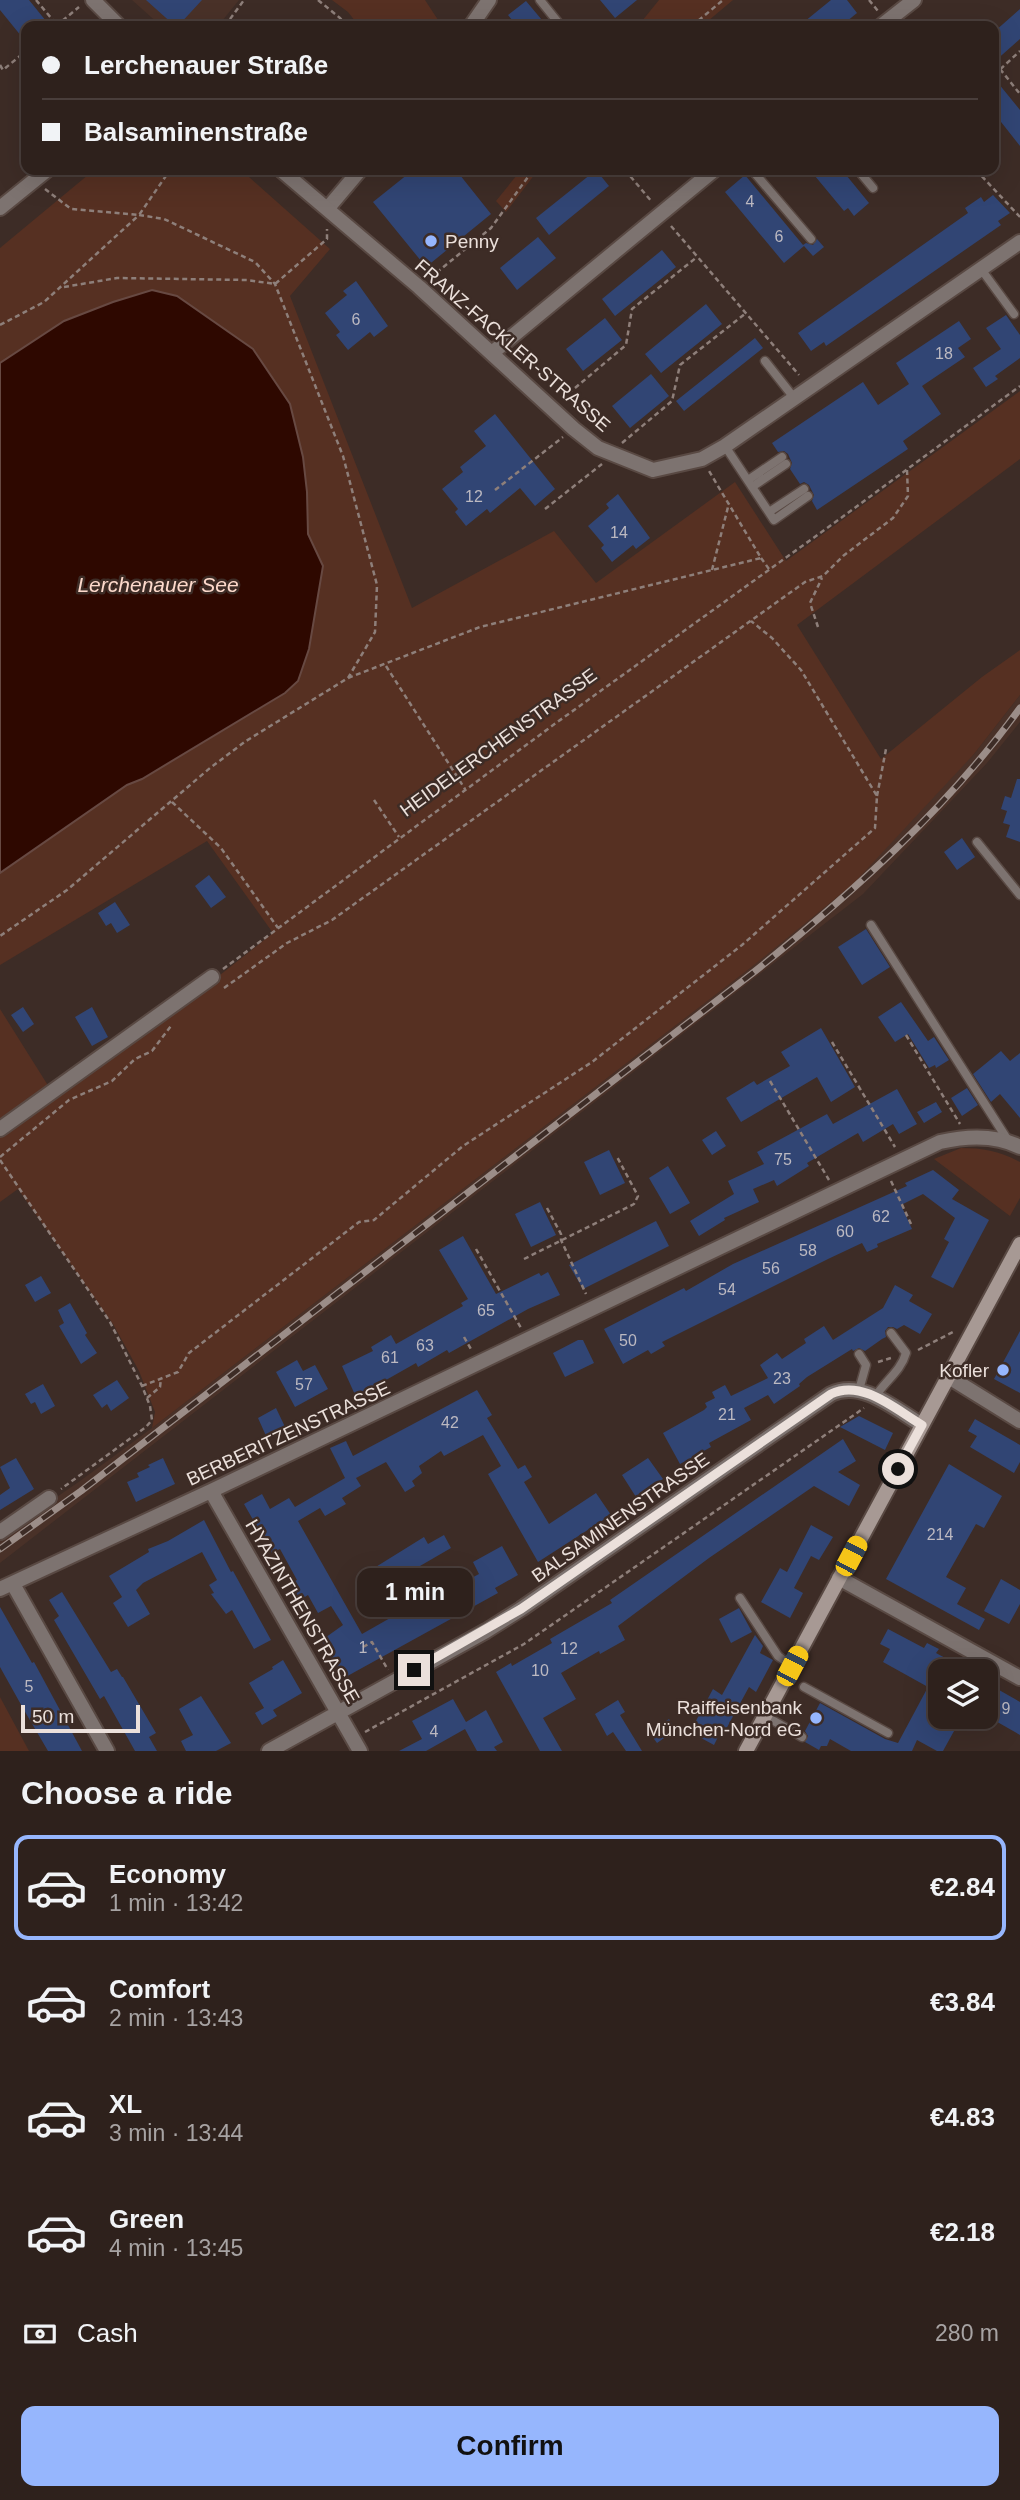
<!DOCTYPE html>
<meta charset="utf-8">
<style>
:root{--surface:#2e211c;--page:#3a2e29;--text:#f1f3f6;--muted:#a7a3a3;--line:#493e3b;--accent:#96b6fd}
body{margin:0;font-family:Arial,sans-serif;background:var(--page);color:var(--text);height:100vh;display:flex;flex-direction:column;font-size:26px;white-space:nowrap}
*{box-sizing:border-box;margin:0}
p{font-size:23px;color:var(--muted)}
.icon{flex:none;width:38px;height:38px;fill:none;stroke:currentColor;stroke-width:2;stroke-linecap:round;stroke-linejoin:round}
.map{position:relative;height:1751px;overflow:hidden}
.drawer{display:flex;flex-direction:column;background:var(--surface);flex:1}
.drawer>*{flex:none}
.hud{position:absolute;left:21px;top:21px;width:978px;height:154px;border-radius:14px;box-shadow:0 7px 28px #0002,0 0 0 2px var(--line);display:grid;align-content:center;height:154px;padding:0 21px;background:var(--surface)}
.buttons{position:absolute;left:928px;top:1659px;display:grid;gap:14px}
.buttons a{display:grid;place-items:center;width:70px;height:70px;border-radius:14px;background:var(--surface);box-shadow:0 7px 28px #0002,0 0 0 2px var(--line);font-size:35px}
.scale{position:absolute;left:21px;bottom:18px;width:119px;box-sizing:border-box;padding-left:7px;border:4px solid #ebe0db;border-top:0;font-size:19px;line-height:24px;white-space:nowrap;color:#ebe0db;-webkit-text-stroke:5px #3d2c26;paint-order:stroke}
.end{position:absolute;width:32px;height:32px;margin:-16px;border:9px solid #ebe0db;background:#111;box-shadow:0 0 0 4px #111}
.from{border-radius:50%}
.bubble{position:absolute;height:49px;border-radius:14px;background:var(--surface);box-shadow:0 7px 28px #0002,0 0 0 2px var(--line);font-size:23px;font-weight:800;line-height:49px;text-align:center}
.car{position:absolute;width:21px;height:42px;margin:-21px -10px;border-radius:9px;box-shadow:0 0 5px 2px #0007;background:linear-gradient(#f5c518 24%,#345 0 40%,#f5c518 0 76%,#345 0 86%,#f5c518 0)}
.hud b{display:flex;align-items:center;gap:24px;height:66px;font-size:26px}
.hud b+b{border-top:2px solid var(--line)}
.hud i{width:18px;height:18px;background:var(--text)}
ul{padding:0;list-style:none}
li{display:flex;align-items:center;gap:21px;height:105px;margin:0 14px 10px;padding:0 7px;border:4px solid transparent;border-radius:14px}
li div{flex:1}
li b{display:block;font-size:26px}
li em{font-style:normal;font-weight:800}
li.selected{border-color:var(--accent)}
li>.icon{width:63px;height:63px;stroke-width:1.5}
h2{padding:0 21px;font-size:32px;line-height:84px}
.pay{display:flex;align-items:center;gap:18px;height:77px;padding:0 21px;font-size:26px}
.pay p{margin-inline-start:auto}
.cta{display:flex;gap:14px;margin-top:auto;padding:14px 21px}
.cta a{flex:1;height:80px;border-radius:14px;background:var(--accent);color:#111;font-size:28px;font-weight:800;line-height:80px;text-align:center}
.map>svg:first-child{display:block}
.built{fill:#493128}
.green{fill:#563022}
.water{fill:#2e0800;stroke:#674942;stroke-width:2}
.building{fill:#314574}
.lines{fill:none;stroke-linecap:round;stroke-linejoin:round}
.service-casing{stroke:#594943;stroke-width:11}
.minor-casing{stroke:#594943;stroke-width:18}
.tertiary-casing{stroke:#594943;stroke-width:18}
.secondary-casing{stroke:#594943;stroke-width:18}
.path{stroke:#8e7f7a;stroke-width:2.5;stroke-dasharray:5 3.5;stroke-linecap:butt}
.service{stroke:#7d7370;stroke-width:8}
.minor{stroke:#7d7370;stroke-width:14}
.tertiary{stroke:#7d7370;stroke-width:14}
.secondary{stroke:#a79994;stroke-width:14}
.rail-casing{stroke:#9b8d88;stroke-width:7}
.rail{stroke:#3d2c26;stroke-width:4.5;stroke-dasharray:13;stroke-linecap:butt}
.route{stroke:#ebe0db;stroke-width:9}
.poi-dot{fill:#96b6fd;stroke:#3d2c26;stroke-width:2.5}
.labels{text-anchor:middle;stroke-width:5;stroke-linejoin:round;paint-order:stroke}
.number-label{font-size:16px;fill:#bcb9c1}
.poi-label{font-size:19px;fill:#ebe0db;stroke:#3d2c26;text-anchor:end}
.street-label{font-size:19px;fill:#ebe0db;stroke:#3d2c26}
.water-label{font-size:21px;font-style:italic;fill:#fdd9cb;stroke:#3d2c26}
</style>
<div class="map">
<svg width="1020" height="1751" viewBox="0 0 1020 1751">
<rect width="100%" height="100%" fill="#3d2c26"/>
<path class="built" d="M132,0H239L218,26H161Z
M1020,695V722L987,763L863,894L0,1563V1536L80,1481L152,1428L749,969L974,754Z"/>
<path class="green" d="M332,0H425L442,26H359L348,12Z
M659,0H733L702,26H638Z
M94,170H241L330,249L290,296L412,608L554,531L596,583L735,482L786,561L1020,391V459L797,625L881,759L982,677L1020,650V695L974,754L853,884L749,969L152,1428L155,1412L139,1371L113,1324L18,1189L0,1202V1009L54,1095L196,994L273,933L207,841L0,965V248Z
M521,170H538L506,212L496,201Z
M961,1148C983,1148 1000,1151 1020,1162V1198L1010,1216L934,1159Z
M0,1697L29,1751H0Z"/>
<path class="water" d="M152,290L177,296L253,349L290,404L303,457L307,492L308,534L323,566L309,649L298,681L285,693L142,779L127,785L0,873V363L64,321L113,302Z"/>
<path class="building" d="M0,0H29L46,21L40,26H26V42L0,10Z
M146,0H202L178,26H175Z
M600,0H637L615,18Z
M831,0H847L857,13L841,26H799Z
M526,1L547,26H517L508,15Z
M1020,9V39L994,62V32Z
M994,78L1020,110V146L994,113Z
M413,170H456L491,214L426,267L373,202Z
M596,170L609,186L549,235L536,218Z
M810,170H842L869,203L854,216L848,208L844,211Z
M745,175L803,245L806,243L813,245L817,239L824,247L813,256L804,246L784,263L725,192Z
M993,195L1010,213L998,221L1001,225L826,346L824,342L811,351L798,333L968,213L965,208L981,197L984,202Z
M538,237L556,258L517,290L500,268Z
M662,250L676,267L615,316L602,299Z
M356,281L388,326L374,337L370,332L348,350L336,335L340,332L325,313L347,295L343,291Z
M706,304L722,324L661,373L645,354Z
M1006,315L1020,335V358L995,376L998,379L986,387L973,368L1001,349L986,328Z
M605,318L622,340L583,371L566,349Z
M959,321L971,339L958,348L965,357L922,386L941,414L903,441L908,449L817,510L812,501L814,495L809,485L804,482L800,484L790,469L792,463L788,454L784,451L778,452L772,443L863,382L878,405L909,384L896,363Z
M755,338L763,348L684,411L676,401Z
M651,374L669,396L630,428L612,406Z
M495,414L555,489L535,506L520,488L490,513L487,509L466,526L455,512L458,509L442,489L463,472L460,467L486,446L474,431Z
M618,494L650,538L636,549L633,545L612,562L601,548L604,545L588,526L609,508L606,504Z
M1017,779H1020V842L1006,837L1010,825L1003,823L1007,811L1001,809L1005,796L1011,798Z
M962,838L975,857L957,870L944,852Z
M209,875L226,897L211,908L195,886Z
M115,902L130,925L117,933L111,923L106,926L98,913Z
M866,929L890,967L862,985L838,947Z
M901,1002L928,1041L934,1037L949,1060L936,1068L935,1065L929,1068L908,1034L895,1042L878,1017Z
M23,1007L34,1024L23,1032L11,1015Z
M92,1007L108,1037L92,1046L75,1017Z
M821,1028L855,1087L831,1102L817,1077L741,1122L726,1098L754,1081L757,1085L790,1066L781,1052Z
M1001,1051L1010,1061L1020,1053V1118L1000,1094L991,1102L973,1074Z
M967,1088L978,1105L962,1116L951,1098Z
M897,1089L917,1124L899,1134L893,1124L863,1142L858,1133L807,1163L809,1166L777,1186L774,1180L753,1189L759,1202L724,1218L725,1220L699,1236L690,1221L734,1194L728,1181L764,1164L757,1152L827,1114L833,1124Z
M936,1102L942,1112L924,1123L917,1112Z
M716,1131L726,1146L712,1155L702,1140Z
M609,1150L625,1183L600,1195L584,1162Z
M668,1166L690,1203L670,1214L649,1178Z
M933,1170L959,1190L952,1199L989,1220L953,1288L931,1277L949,1242L944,1239L955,1218L923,1194L901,1205L912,1229L877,1244L878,1247L867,1252L862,1243L828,1259L662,1342L665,1346L651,1354L648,1350L623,1364L604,1329L684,1288L686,1291L733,1264L907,1186L905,1183Z
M540,1202L556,1235L531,1247L515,1214Z
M656,1221L669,1246L583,1289L569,1265Z
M463,1236L496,1294L539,1273L541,1276L548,1272L560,1295L528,1309L449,1353L447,1350L418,1367L416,1363L356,1397L342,1366L373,1351L371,1347L391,1335L396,1344L463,1306L461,1303L468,1299L439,1250Z
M41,1276L51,1293L35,1302L25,1285Z
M895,1285L913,1295L909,1301L932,1314L920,1334L904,1325L897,1329L893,1327H888L885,1331L886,1337L882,1339L865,1351L859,1348L853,1351L852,1349L807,1377L799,1384L800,1386L774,1404L768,1395L744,1408L751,1420L709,1443L711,1447L680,1464L663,1433L704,1410L707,1407L705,1403L715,1398L712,1392L725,1385L731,1396L768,1378L760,1365L777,1353L782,1359L806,1343L804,1339L824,1326L833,1340L883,1308Z
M70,1303L87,1333L85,1335L97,1353L81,1364L59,1326L64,1323L58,1310Z
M1020,1331V1393L994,1379Z
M578,1340H583L594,1363L565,1377L553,1353Z
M297,1360L303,1371L315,1365L328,1389L295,1407L276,1372Z
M117,1380L129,1398L111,1411L107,1404L102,1408L93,1395Z
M43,1384L55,1406L41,1414L35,1402L31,1404L25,1394Z
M477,1390L492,1415L487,1418L518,1469L525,1465L532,1477L524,1482L549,1524L596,1493L611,1515L538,1562L488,1474L501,1466L483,1435L444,1456L441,1451L419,1466L422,1473L412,1481L415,1486L405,1492L386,1462L356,1478L361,1486L342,1498L346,1504L325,1516L320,1508L298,1521L362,1634L406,1609L391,1585L369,1598L358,1578L424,1537L428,1544L444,1535L451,1548L401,1577L419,1606L479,1574L473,1562L502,1546L518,1575L495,1588L498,1593L342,1679L322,1640L343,1625L331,1606L318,1613L308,1595L300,1600L291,1583L297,1580L280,1549L272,1553L244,1504L262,1494L270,1509L289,1498L295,1507L345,1478L330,1448L346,1441L353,1456Z
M276,1408L286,1429L267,1438L258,1418Z
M859,1416L893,1433L885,1450L840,1427Z
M975,1419L1020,1445V1462L1014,1473L970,1447L977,1436L968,1431Z
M843,1439L856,1461L838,1472L860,1485L849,1506L814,1486L709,1558L618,1626L625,1640L600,1654L599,1651L561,1673L576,1699L543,1718L562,1751H540L496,1672L511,1663L512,1666L552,1643L550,1639L612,1603L610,1600Z
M16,1458L34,1489L0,1510V1495L10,1488L0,1467Z
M163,1458L175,1484L136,1502L127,1482L139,1477L137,1473L150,1467L148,1465Z
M648,1458L663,1479L636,1497L622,1475Z
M949,1464L1002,1496L984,1528L976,1524L946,1577L966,1588L957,1604L985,1619L979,1630L886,1579Z
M204,1520L231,1572L233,1571L271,1640L254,1649L232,1610L226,1614L211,1594L214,1593L209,1585L217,1580L202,1552L143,1583L136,1590L150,1614L128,1627L113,1603L122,1597L109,1576L149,1552L148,1549L168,1541Z
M811,1525L833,1537L819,1560L811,1556L794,1588L803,1593L790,1618L761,1602L780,1568L787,1572Z
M1001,1579L1020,1590V1604L1009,1624L984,1611Z
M62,1592L111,1672L117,1669L122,1677H123L156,1733L149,1737L157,1751H135L104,1696L100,1699L54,1620L59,1616L49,1600Z
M0,1607L32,1663L34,1662L82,1751H48L24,1710L0,1667Z
M739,1608L752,1632L731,1643L719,1619Z
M888,1629L924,1648L927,1643L939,1649L936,1653L969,1671H940V1717H950L959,1722L943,1751H937L917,1740L912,1751H851L830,1739L827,1746H821L819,1750L805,1742L808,1736L805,1731L820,1703L885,1739L898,1743L928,1687L883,1662L890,1649L880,1644Z
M755,1635L763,1646L760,1653L773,1660L756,1692L749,1687L725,1731L722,1729L714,1745L690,1732L713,1689L722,1695Z
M283,1660L302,1693L273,1710L277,1716L262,1725L255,1713L264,1708L249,1683L273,1669L272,1667Z
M985,1682L1020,1702V1735L985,1715Z
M201,1696L231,1743L216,1751H186L181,1741L193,1735L179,1709Z
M453,1699L466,1722L486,1710L503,1742L494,1747L497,1751H477L465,1729L426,1751H399L422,1739L412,1721Z
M618,1700L625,1712L620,1715L642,1751H626L613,1732L607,1736L595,1714Z
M669,1719L676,1730L657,1743L649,1732Z"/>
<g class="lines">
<g class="service-casing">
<path id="service" d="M540,0L561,26
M752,170L811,239
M858,170L873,188
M981,269L1014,314
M765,361L795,399
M725,446L774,520L808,496
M748,480L782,457
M752,487L786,464
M769,512L804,489
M977,842L1020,895
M871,925L1009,1142
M859,1390L866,1365L859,1354
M875,1397C885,1381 901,1371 906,1353L891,1333
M740,1598L778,1656L792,1666
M804,1687L888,1733
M765,1716L802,1737"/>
</g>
<g class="minor-casing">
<path id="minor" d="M93,0L119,26
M471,26L489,0
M881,26L914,0
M328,208L360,170
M492,353L714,170
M0,1129L212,977
M949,1377L1020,1421
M211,1491L360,1751
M0,1532L49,1498
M839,1578L1020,1678
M13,1584L107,1751
M0,1589L211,1491L940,1142C966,1136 995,1134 1020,1147
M269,1751L486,1631L521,1609L831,1394C862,1379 895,1409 922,1425"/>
</g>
<g class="tertiary-casing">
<path id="tertiary" d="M281,170L419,287L574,429L598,448L653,470L702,459L725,446L1020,242
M0,208L47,170"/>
</g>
<g class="secondary-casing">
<path id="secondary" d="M746,1751L1020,1244"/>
</g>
<path class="path" d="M36,0L57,25
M318,0L340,18L347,26
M869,0L878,11
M56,26L79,7
M225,26L244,0
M692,26L723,0
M0,65L3,70L26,51
M1000,69L1020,94
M994,75L1020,51
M88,170L90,172
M625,170L652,202
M976,170L1020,217
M45,189L71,209L139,215L170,170
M671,226L799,375
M430,278L491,228L533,170
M64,287L117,278L247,280L275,284L327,239V229
M0,325L44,302L139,215L164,219L255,262L275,284L343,456L377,585L375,632L348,678L246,741L210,768L67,890L0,936
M562,399L626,345L632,309L697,257
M622,443L672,401L680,365L746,313
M495,490L563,437
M545,509L602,464
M761,558L769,569
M712,570L729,503
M818,627L810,603L822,578
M386,666L465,789
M348,678L480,627L761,558L709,471
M877,796L886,749
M374,800L399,837
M172,802L221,848L278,928
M223,969L556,723L841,518L1020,386
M224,988L287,943L332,920L805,582L823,576L843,556L893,518L908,496L907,470
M906,1035L960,1124
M832,1042L895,1147
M770,1081L829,1180
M0,1157L69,1100L112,1081L135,1059L152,1051L171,1026
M0,1160L110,1322L142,1386L150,1406L152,1420L146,1427L61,1489
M891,1181L911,1224
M547,1208L561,1234V1240L586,1294
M476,1249L521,1328
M524,1259L634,1204L638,1196L616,1155
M464,1337L472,1351
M918,1350L955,1331
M878,1362L891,1358
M142,1386L178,1372L189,1353L359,1222L374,1220L463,1146L592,1062L742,945L875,828L877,796L801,670L772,638L751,621
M147,1398L160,1387L161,1378
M363,1647L372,1642L388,1670
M365,1732L524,1644L864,1408"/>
<use href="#service" class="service"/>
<use href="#minor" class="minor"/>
<use href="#tertiary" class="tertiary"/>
<use href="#secondary" class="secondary"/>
<g class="rail-casing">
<path id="rail" d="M0,1549L81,1491L754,972C852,893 946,810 1020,708"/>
</g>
<use href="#rail" class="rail"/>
</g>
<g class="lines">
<path class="route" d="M414,1670L521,1609L831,1394C862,1379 895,1409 922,1425L898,1469"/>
</g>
<g class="poi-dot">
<circle cx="431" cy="241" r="7"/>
<circle cx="1003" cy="1370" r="7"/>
<circle cx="816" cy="1718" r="7"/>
</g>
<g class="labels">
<g class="number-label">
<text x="750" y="207">4</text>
<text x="779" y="242">6</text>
<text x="356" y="325">6</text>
<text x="944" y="359">18</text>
<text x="474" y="502">12</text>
<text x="619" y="538">14</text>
<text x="783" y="1165">75</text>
<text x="881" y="1222">62</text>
<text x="845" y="1237">60</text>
<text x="808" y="1256">58</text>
<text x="771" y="1274">56</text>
<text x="727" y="1295">54</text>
<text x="486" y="1316">65</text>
<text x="628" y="1346">50</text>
<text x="425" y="1351">63</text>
<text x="390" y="1363">61</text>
<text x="782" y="1384">23</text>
<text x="304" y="1390">57</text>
<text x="727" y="1420">21</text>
<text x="450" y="1428">42</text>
<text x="940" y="1540">214</text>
<text x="363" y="1653">1</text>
<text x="569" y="1654">12</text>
<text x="540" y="1676">10</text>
<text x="29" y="1692">5</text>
<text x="1006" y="1714">9</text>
<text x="434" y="1737">4</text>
</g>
<g class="poi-label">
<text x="445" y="248" text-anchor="start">Penny</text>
<text x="989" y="1377">Kofler</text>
<text x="802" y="1714">Raiffeisenbank<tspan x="802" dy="22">München-Nord eG</tspan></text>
</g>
<g class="street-label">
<text transform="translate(513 345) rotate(41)" y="7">FRANZ-FACKLER-STRASSE</text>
<text transform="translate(498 742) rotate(-36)" y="7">HEIDELERCHENSTRASSE</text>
<text transform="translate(288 1433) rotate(-25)" y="7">BERBERITZENSTRASSE</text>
<text transform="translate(620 1517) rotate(-35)" y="7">BALSAMINENSTRASSE</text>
<text transform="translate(303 1611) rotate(60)" y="7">HYAZINTHENSTRASSE</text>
</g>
<g class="water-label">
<text x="158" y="592">Lerchenauer See</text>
</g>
</g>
</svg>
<div class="buttons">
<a><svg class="icon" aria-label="layers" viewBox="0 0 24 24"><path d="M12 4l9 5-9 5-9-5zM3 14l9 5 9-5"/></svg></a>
</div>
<div class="scale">50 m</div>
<i class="end from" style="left:898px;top:1469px"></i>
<i class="end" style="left:414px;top:1670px"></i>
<div class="bubble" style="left:357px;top:1568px;width:116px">1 min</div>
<i class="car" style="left:851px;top:1556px;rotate:28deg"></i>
<i class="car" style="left:792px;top:1666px;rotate:28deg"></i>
<div class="hud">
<b><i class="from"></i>Lerchenauer Straße</b>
<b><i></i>Balsaminenstraße</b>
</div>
</div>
<section class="drawer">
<h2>Choose a ride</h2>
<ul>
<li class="selected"><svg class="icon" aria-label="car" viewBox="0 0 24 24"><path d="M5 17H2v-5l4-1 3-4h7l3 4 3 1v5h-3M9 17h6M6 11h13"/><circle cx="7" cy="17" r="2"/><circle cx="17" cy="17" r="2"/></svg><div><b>Economy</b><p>1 min · 13:42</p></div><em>€2.84</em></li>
<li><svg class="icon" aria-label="car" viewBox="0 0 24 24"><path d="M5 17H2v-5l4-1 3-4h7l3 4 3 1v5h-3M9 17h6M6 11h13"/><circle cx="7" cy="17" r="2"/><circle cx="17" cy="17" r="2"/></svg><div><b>Comfort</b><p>2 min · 13:43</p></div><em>€3.84</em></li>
<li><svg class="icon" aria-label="car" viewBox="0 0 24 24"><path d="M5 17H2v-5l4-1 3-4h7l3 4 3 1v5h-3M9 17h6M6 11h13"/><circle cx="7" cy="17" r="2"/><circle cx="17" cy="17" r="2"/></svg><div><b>XL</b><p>3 min · 13:44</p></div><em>€4.83</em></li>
<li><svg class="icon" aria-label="car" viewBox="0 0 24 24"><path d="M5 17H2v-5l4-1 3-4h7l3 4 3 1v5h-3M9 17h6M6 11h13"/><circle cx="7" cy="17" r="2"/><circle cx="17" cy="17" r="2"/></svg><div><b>Green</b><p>4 min · 13:45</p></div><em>€2.18</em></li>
</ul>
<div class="pay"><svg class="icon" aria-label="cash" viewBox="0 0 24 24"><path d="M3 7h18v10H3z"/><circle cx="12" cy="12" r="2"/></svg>Cash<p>280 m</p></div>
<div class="cta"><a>Confirm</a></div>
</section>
